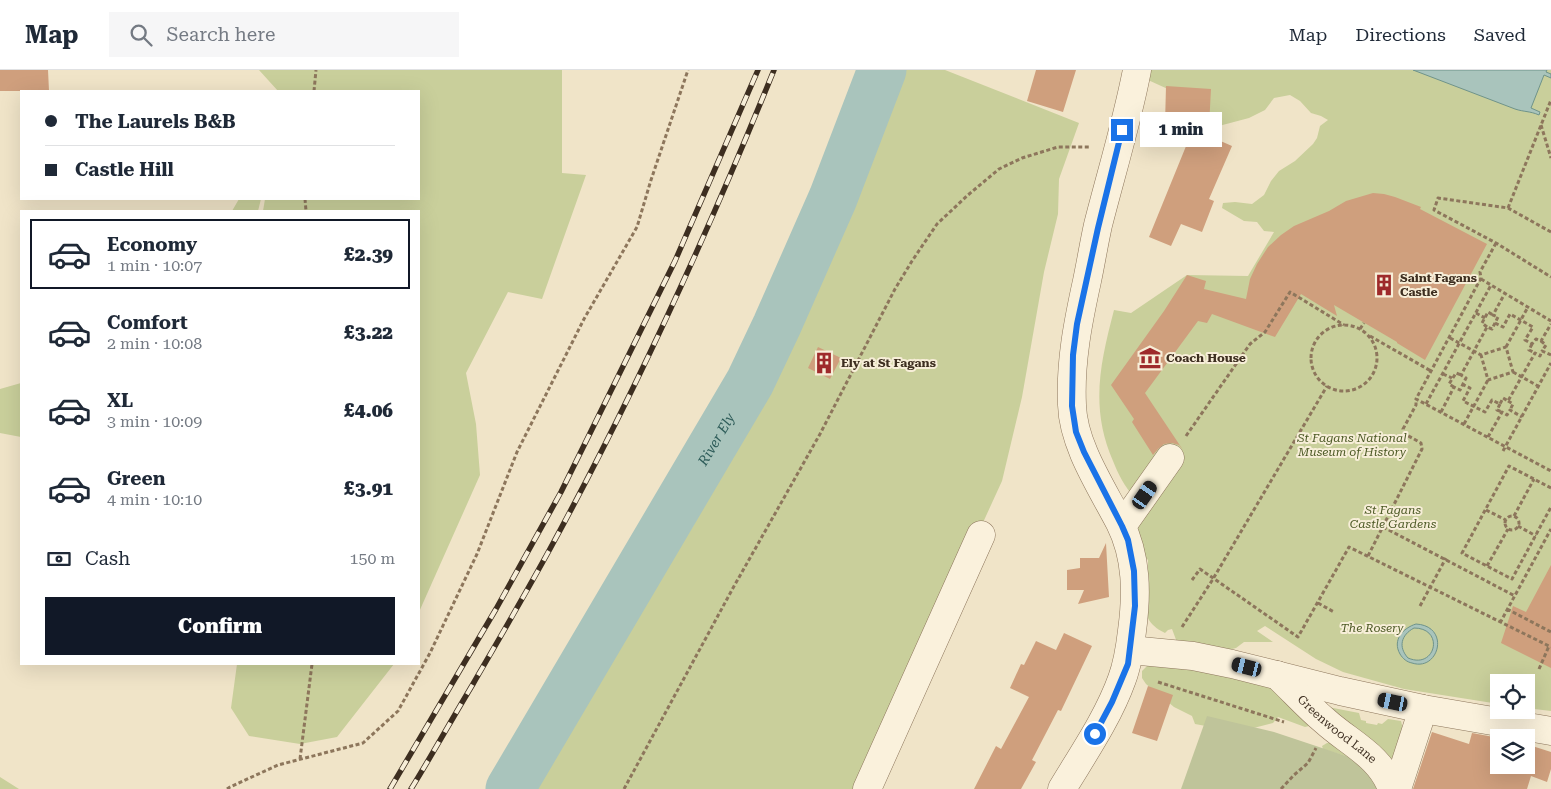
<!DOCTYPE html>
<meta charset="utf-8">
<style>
:root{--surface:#fff;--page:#f6f6f7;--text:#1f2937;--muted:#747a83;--line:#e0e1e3;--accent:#111827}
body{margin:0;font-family:"Roboto Serif",serif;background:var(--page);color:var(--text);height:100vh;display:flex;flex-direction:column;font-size:19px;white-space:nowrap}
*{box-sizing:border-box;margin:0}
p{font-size:16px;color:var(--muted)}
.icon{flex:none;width:28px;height:28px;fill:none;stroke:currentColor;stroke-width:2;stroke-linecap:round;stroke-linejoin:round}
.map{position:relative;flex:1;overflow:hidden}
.side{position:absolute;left:20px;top:140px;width:400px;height:455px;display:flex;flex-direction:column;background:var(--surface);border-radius:0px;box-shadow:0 5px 20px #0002}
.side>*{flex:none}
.banner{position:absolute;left:20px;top:20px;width:400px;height:110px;border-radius:0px;box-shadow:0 5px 20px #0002;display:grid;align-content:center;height:110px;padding:0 25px;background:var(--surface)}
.buttons{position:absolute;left:1490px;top:604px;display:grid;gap:10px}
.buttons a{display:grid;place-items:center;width:45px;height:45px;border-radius:0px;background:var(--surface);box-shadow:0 5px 20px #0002;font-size:25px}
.end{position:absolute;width:22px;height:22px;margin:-11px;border:6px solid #1a73e8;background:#fff;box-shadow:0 0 0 2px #fff}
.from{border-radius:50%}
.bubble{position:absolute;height:35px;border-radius:0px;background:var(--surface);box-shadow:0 5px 20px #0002;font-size:16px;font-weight:800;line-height:35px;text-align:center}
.car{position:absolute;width:15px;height:30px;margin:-15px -8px;border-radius:6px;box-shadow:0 0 4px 1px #0007;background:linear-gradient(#222 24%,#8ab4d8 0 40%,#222 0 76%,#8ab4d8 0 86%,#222 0)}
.banner b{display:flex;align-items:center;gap:18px;height:48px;font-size:19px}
.banner b+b{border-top:1px solid var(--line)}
.banner i{width:12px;height:12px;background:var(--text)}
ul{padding:9px 0 0;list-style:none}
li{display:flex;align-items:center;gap:15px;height:70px;margin:0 10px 8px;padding:0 15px;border:2px solid transparent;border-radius:0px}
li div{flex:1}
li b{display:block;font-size:19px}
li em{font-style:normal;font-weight:800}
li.active{border-color:var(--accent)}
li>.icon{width:45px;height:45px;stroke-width:1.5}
.pay{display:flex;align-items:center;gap:12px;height:55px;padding:0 25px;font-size:19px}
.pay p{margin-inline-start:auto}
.cta{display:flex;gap:10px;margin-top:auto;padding:10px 25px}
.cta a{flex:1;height:58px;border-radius:0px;background:var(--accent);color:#fff;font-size:20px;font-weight:800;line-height:58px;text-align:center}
header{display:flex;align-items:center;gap:30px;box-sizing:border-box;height:70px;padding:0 25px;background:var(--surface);border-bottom:1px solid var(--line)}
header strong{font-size:24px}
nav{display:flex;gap:28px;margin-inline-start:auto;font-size:18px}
.search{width:350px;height:45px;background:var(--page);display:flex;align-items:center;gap:12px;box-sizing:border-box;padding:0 18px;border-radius:0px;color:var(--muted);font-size:19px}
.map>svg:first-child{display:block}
.green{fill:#c9cf9b}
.cemetery{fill:#bfc49a}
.water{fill:#a9c4bc;stroke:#6f938a;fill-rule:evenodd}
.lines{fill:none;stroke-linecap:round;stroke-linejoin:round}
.river{stroke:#a9c4bc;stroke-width:49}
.building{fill:#cf9f7d}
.minor-casing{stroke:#8d765c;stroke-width:29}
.path{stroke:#8d765c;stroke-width:3;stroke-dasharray:4 2.5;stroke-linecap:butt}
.minor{stroke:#faf1dc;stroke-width:28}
.rail-casing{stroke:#3d2e20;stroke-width:5.5}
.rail{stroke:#f7eed8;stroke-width:4;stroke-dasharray:11;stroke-linecap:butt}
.route{stroke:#1a73e8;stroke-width:6}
.labels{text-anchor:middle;stroke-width:4;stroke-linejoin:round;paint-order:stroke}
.poi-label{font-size:12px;font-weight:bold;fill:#3d2e20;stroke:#f7eed8;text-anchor:start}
.park-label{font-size:12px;font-style:italic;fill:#4d5a26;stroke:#f7eed8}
.street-label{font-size:12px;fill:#3d2e20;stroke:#f7eed8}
.water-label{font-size:14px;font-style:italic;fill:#2f5d5a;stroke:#f7eed8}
</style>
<header>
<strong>Map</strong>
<div class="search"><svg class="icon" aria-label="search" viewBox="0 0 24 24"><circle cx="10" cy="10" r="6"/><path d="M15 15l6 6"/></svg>Search here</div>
<nav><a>Map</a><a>Directions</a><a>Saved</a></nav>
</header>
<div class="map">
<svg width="1551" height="719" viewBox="0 0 1551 719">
<rect width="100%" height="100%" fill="#f0e4c8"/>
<path class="green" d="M259,0H562V103L586,105L542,229L508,222L466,303L476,354L480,405L419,542V141H263L265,129H419V21H278Z
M902,0H945L1079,53L1059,109L1058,144L1044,202L1022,327L1002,411L861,719H527L693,456L770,315L794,265L801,233L844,150L847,131L867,88Z
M1144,0H1551V641L1526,638V612H1499V634L1404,619L1343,602L1316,589L1265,556L1257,561L1273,572H1244L1236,578L1224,581L1264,605L1310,655L1309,656L1305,657L1278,647L1273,653L1238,662L1195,654L1192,646L1174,637L1146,614L1142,608V601L1148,595L1159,597L1165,593L1178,575L1172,559L1168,560L1165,563C1140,551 1144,533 1145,508L1148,505V490L1146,488L1144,483L1136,475L1134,427C1125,417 1118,404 1113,391C1090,338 1100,294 1114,240L1131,243L1187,205L1248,206L1274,162L1264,161L1257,152L1244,151L1222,138L1223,133L1235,132L1252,134L1264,125L1271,111L1279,101L1295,91L1313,74L1317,68L1320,56L1328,50L1321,46L1311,43L1300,31L1290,25L1274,28L1265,40L1249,48L1215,57L1212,47L1181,25L1148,10Z
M239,129H261L258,141H232Z
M21,313V367L0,363V319Z
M237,594H394L337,667L300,674L249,666L231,638Z
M1328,637L1359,643L1361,650L1366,651V653L1377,655L1378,653L1382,654L1388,649L1401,651L1404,663L1397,688L1387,689Z
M1327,673H1332L1358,690L1323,679L1322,676Z
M0,707L19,719H0Z"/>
<path class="cemetery" d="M1207,646L1274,662L1358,690L1366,694L1378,719H1181Z"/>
<path class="water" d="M1413,0H1547L1546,2L1551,4V8L1544,5L1531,38L1540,42L1539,45C1530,41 1524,42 1515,39Z
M1416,554C1451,556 1439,602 1412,593C1407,592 1403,589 1400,584C1392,570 1403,558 1416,554ZM1414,558C1445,558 1436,600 1408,588C1398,577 1401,565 1414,558Z"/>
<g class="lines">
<path class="river" id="s1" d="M510,719L750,312L777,255L833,128L882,0"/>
</g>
<path class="building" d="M0,0H48L49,21H0Z
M1036,0H1076L1063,42L1027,31Z
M1166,16L1211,19L1209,56L1165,54Z
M1193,59L1232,76L1209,129L1214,131L1202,162L1181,154L1171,176L1149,167Z
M1373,123L1384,124L1395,127L1421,137L1420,139L1487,174L1425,290L1397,273V272L1334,235L1337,246L1301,224L1275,267L1212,244L1207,253L1198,251L1145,323L1183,380L1179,375L1172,373L1164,374L1158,379L1153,385L1132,352L1134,349L1111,315L1164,241L1187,205L1206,211L1204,219L1246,229L1250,209L1257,194L1268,177L1281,165L1294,156L1329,141L1346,131Z
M818,277L841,288L830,309L808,298Z
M1106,473L1109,527L1078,534L1084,520H1067V500L1080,498V488H1099Z
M1551,495V598L1501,573L1513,536L1526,542Z
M1064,563L1092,576L1061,641L1058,640L1032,690L1036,692L1021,719H974L996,676L1001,679L1029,627L1010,618L1021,594L1024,595L1036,571L1056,580Z
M1148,616L1173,625L1157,671L1132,663Z
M1432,662L1469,674L1472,663L1499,668V695H1526V674L1551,682V699L1547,712L1531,706L1527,719H1413Z"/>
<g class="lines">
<g class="minor-casing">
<g id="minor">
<path d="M1122,456L1170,388"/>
<path d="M1130,580L1193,586L1232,594L1340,621L1423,639L1551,661"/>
<path id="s2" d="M1277,605C1293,620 1308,637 1325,651C1349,673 1381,686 1392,719"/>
<path d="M867,719L981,465"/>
<path d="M1062,719C1083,684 1108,648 1122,609C1128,593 1130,578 1132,561C1137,524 1137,487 1120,453C1102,418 1073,375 1072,335C1070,292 1078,252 1087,211C1091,192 1094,173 1098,155C1111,104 1127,52 1137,0"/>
<path d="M1397,719L1423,639"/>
</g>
</g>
<path class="path" d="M314,21L316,0
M1541,55L1551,88
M305,129L306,141
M1508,138L1551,30
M1551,162L1508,138L1438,128L1434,140L1496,173L1551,207
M1496,173L1480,202L1481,208L1416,329L1551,401
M1481,209L1551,251
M1476,243L1485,248
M1495,253L1503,257L1510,244L1533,257L1525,270L1532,274L1536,269L1541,271L1551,254
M1311 288a33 33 0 1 1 66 0a33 33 0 1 1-66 0Z
M1487,257L1482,253L1488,242L1493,245
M1360,259L1364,253
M1370,266L1431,301
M1450,268L1481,285L1506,277L1513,302L1488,310L1481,285
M1541,271L1546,275L1542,281
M1532,274L1529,280L1535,283
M1506,277L1528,237
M1513,302L1538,316
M1443,304L1452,308
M1462,314L1470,318L1463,331L1485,342L1492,330L1500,334L1503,328L1508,331L1535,283L1540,286L1542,281L1551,285
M1454,317L1449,314L1456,303L1461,305
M1508,331L1513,334L1510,340
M1426,334L1491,215
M1500,334L1497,340L1502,342
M1441,342L1454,317L1460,320L1466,308L1461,305L1487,257L1492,259L1498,247L1493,245L1505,223
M1464,354L1488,310
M1186,366L1250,274L1265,262L1290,222L1344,255
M1488,367L1502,342L1507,345L1510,340L1522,347
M1503,381L1551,293
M1551,418L1509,396L1462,483L1512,509L1551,437
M1486,440L1506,450
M1514,446L1534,409
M1505 453a7 7 0 1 1 14 0a7 7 0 1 1-14 0Z
M1518,456L1536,466
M1383,457L1515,526
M1368,486L1422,379L1421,373L1405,364L1403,359L1416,335V329
M1487,496L1508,459
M1192,510L1200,499L1298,567L1349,477L1551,577
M1318,533L1334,542
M1420,536L1446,488
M1507,539L1551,562
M1500,553L1551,459
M1182,557L1213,509L1327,316
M1539,599L1549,576
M1158,612L1284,652
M300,689L312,594
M227,719L230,717L278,695L363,673L398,641L430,583L477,484L517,382L584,249L637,157L651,110L688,0
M624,719L733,518L820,364L895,219L912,191L937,154L968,125L999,99L1022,88L1058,77H1090
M1281,719L1294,705L1308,693L1316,678"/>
<use href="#minor" class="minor"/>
<g class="rail-casing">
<path id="rail" d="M390,719L496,539L561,422L675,191L758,0
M411,719C432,685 452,649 473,614C499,569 526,523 551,477C635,323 708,163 774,0"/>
</g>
<use href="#rail" class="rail"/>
</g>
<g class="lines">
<path class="route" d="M1095,664L1112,632L1128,594L1135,536L1134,501L1128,470L1122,456L1084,382L1076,362L1072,336L1073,285L1077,254L1098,158L1122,60"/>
</g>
<defs>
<g id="building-bare" transform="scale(1.725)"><path d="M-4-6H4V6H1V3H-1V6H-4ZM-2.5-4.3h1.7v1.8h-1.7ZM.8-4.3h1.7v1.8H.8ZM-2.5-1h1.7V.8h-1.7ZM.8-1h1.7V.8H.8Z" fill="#9e2a2b" stroke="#f7eed8" stroke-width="2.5" paint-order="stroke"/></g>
<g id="museum-bare" transform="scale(1.725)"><path d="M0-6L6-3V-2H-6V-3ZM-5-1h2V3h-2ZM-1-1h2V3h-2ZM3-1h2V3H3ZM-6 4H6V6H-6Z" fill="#9e2a2b" stroke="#f7eed8" stroke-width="2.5" paint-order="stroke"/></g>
</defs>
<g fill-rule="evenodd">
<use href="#building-bare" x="1384" y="215"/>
<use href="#museum-bare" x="1150" y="288"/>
<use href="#building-bare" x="824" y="293"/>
</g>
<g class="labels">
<g class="poi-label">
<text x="1400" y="212">Saint Fagans<tspan x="1400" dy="14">Castle</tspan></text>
<text x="1166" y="292">Coach House</text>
<text x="841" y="297">Ely at St Fagans</text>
</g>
<g class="park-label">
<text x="1352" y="372">St Fagans National<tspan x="1352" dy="14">Museum of History</tspan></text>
<text x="1393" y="444">St Fagans<tspan x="1393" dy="14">Castle Gardens</tspan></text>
<text x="1372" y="562">The Rosery</text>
</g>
<g class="street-label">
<text dy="4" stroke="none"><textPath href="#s2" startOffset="81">Greenwood Lane</textPath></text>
</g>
<g class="water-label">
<text dy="5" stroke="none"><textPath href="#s1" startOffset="406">River Ely</textPath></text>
</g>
</g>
</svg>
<div class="buttons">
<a><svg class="icon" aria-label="locate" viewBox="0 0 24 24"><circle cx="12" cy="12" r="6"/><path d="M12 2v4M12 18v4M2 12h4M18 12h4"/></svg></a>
<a><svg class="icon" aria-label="layers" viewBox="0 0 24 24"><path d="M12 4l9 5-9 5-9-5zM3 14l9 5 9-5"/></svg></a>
</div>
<i class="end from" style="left:1095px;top:664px"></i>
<i class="end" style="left:1122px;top:60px"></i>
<div class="bubble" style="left:1140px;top:42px;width:82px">1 min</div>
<i class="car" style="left:1145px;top:425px;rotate:35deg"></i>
<i class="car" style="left:1247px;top:597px;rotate:284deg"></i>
<i class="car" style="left:1393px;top:632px;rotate:282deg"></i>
<div class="banner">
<b><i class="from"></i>The Laurels B&amp;B</b>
<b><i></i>Castle Hill</b>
</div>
<section class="side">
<ul>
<li class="active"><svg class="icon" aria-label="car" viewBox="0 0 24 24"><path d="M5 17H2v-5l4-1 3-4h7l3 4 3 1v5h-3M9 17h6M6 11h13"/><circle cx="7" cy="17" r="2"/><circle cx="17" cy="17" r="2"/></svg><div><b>Economy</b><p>1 min · 10:07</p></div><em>£2.39</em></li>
<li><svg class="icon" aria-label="car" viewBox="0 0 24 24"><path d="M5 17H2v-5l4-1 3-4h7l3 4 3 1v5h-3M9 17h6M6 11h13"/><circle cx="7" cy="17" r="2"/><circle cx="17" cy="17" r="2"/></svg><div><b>Comfort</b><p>2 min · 10:08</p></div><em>£3.22</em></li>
<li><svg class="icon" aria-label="car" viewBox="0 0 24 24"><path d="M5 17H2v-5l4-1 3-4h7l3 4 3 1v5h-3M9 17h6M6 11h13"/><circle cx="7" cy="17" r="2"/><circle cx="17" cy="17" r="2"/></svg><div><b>XL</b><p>3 min · 10:09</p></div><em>£4.06</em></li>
<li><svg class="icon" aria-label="car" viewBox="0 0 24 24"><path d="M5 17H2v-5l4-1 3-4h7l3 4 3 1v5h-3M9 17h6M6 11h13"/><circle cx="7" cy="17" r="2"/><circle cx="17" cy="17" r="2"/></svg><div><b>Green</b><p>4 min · 10:10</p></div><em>£3.91</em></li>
</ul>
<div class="pay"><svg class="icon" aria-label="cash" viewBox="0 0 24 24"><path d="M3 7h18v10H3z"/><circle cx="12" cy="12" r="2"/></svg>Cash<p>150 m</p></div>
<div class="cta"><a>Confirm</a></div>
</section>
</div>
